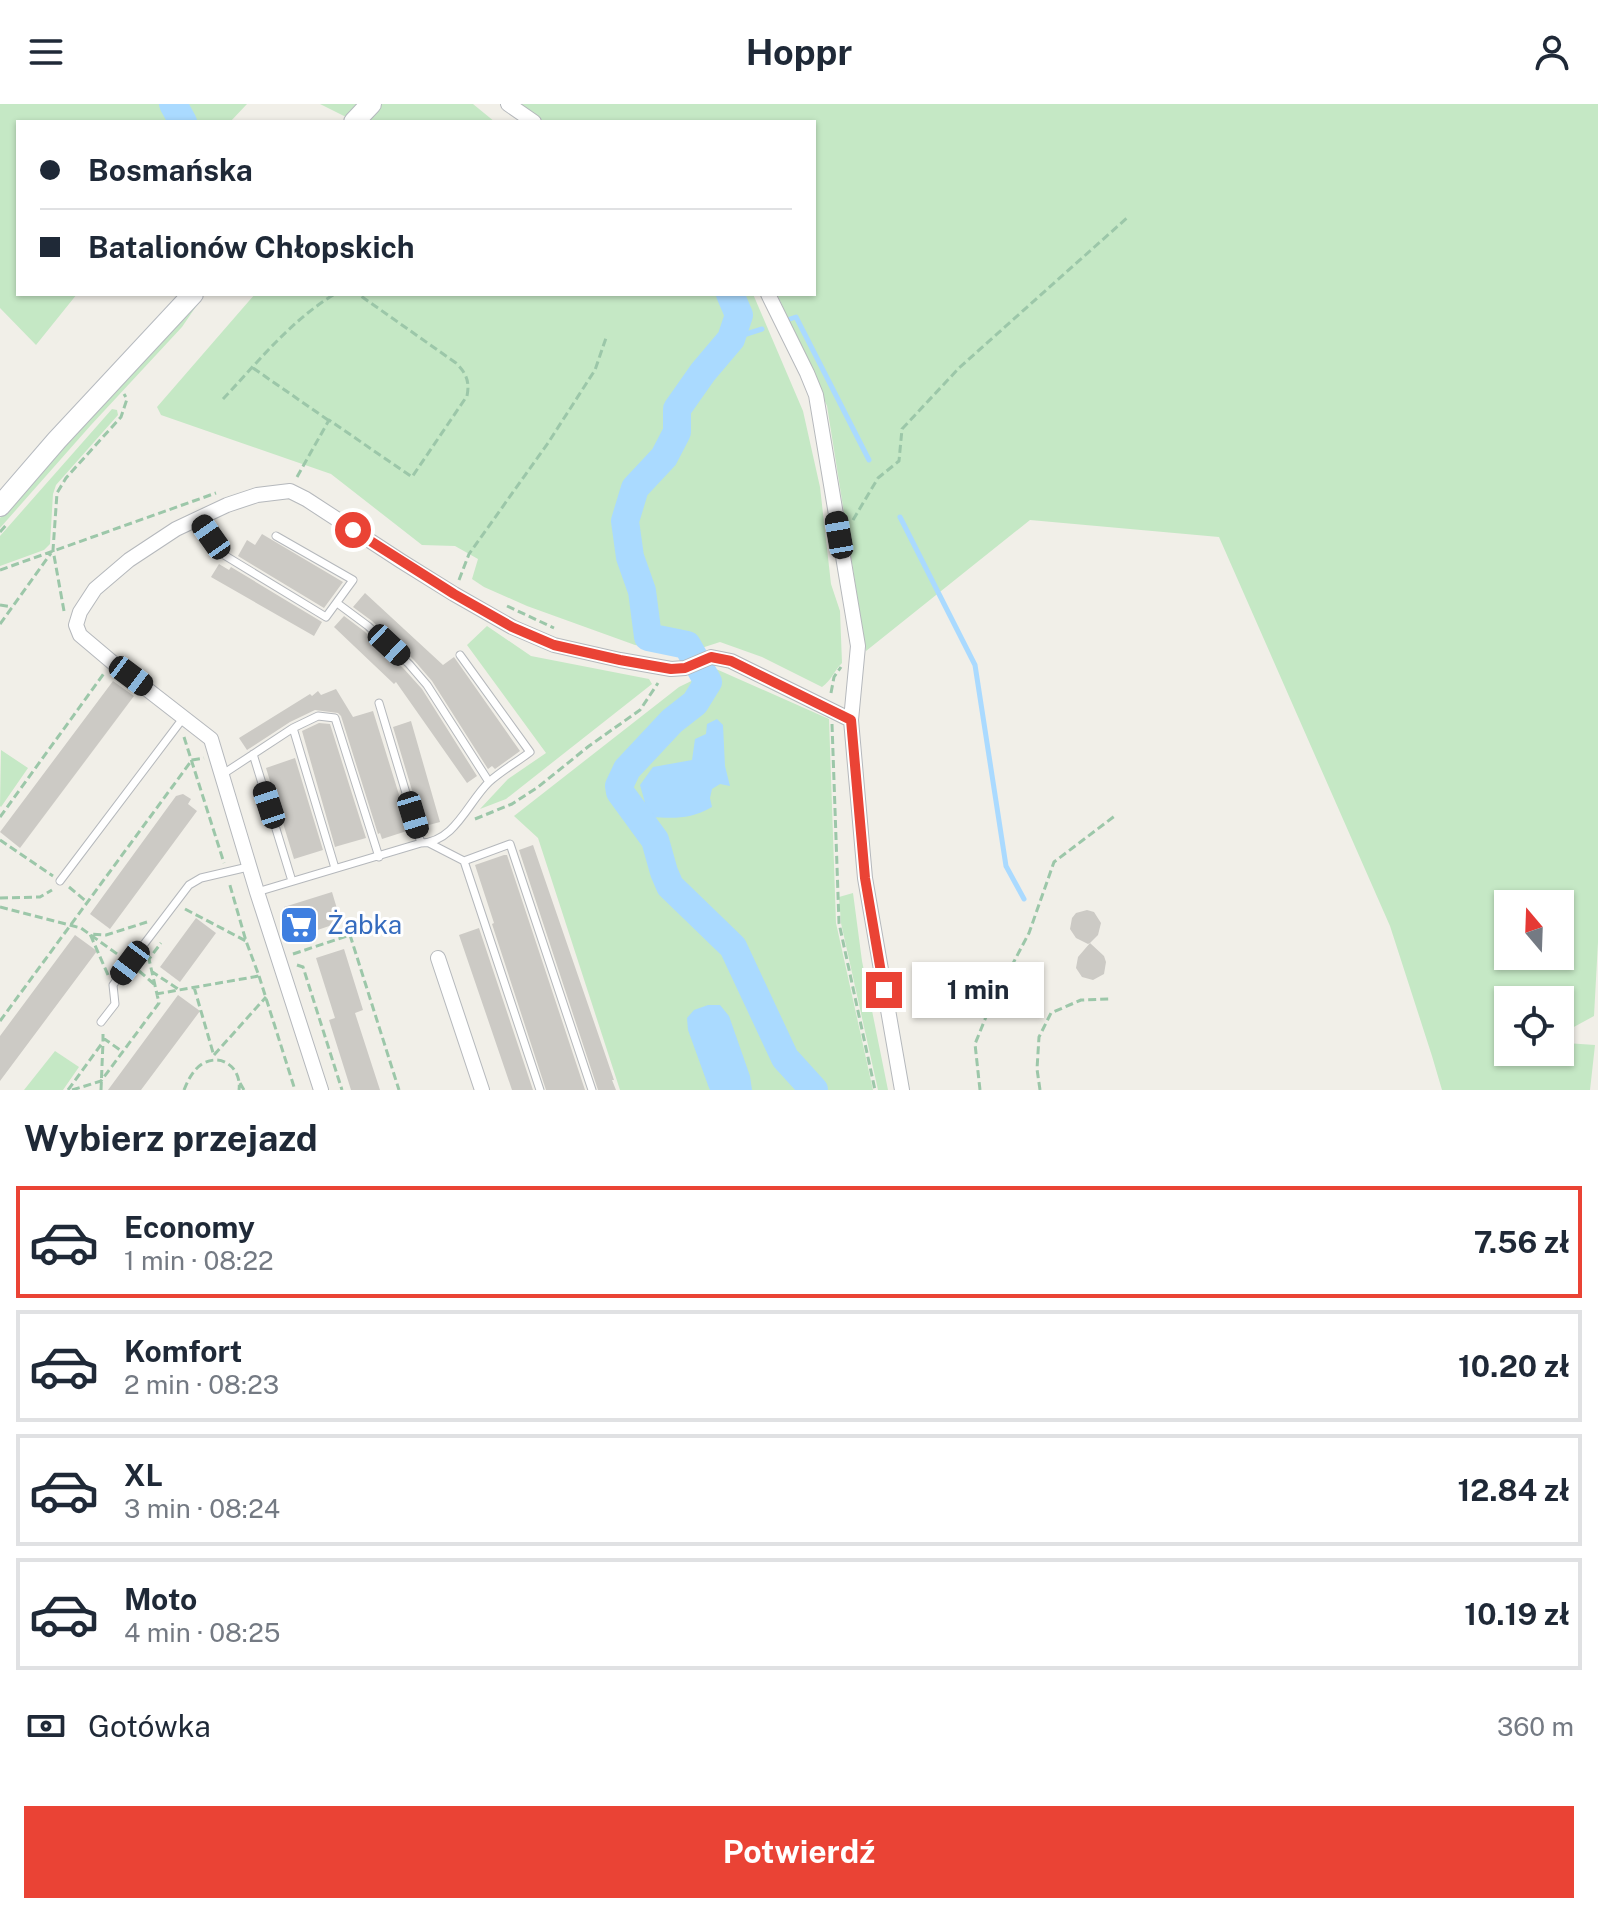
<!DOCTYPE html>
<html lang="pl">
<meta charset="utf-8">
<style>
:root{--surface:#fff;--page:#f6f6f7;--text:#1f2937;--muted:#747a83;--line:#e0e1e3;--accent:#ea4335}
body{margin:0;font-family:"Public Sans",sans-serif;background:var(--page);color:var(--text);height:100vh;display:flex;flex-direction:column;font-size:30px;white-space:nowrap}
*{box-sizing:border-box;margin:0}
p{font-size:26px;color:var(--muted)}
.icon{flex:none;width:44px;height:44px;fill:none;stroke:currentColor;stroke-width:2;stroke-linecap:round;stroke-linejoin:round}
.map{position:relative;height:986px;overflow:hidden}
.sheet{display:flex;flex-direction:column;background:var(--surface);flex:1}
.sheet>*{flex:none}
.banner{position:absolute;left:16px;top:16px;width:800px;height:176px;border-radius:0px;box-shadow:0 2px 6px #0004;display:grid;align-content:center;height:176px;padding:0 24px;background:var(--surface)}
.needle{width:52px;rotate:341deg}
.fabs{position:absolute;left:1494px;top:786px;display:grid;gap:16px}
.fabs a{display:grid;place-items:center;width:80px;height:80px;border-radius:0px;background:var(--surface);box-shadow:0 2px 6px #0004;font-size:40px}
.end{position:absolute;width:36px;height:36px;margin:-18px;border:10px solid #ea4335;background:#fff;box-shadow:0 0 0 4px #fff}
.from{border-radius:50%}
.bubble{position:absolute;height:56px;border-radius:0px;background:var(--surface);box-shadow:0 2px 6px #0004;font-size:26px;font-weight:700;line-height:56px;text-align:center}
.car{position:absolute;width:24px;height:48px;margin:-24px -12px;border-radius:10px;box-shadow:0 0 6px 2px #0007;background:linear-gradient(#222 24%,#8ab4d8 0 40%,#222 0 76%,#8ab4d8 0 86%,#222 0)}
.banner b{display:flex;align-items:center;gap:28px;height:76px;font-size:30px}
.banner b+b{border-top:2px solid var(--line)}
.banner i{width:20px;height:20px;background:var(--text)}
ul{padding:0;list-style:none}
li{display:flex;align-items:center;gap:24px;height:112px;margin:0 16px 12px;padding:0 8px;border:4px solid var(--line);border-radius:0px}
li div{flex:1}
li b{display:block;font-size:30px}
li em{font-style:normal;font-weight:700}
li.on{border-color:var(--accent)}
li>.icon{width:72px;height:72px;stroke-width:1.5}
h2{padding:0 24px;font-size:36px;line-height:96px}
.pay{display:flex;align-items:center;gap:20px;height:88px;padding:0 24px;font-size:30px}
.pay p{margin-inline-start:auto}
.button{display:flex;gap:16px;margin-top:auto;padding:16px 24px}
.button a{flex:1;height:92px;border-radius:0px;background:var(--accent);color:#fff;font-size:32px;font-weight:700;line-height:92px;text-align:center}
header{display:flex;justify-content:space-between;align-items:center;height:104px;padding:0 24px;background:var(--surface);font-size:36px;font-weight:700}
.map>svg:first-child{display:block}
.green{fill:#c5e8c5;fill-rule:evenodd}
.water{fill:#aadaff}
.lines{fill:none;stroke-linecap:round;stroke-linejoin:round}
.stream{stroke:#aadaff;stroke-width:5}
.river{stroke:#aadaff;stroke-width:28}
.building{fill:#cccac5}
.service-casing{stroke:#b5b8bc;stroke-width:9}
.minor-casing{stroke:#b5b8bc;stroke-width:16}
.secondary-casing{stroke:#b6babf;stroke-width:22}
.path{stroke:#9cc7a9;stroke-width:3;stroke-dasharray:8 4;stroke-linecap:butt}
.service{stroke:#fff;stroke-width:7}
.minor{stroke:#fff;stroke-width:14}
.secondary{stroke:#fff;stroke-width:20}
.route{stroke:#ea4335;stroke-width:10}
.labels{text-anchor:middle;stroke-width:6;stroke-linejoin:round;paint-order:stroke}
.shop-label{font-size:26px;fill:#366cbe;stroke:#fff;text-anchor:start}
</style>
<header><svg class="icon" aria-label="menu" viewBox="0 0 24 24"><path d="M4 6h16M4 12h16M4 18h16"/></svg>Hoppr<svg class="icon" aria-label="person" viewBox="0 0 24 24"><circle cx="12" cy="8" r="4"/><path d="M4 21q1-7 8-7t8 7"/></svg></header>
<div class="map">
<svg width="1598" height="986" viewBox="0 0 1598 986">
<rect width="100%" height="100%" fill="#f1efe8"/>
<path class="green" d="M0,0H247L230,18H18V190H77L36,241L0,204Z
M320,0H473L495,18H356Z
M512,0H1598V838L1594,912L1561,930L1566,939L1595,941L1590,986H1442L1432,952L1390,822L1219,433L1030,416L866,547L827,302L777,190H814V18H546L519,6ZM1508,800H1560V852H1508ZM1508,896H1560V948H1508Z
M255,190H753L803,307L820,383L831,480L840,507L842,559C834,567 831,577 822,583L762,553L720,538L683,550L635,541L527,502L484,483L472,475L478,455L455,442L422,441L331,370L161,311L157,303Z
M197,201L182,223L91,321L0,424V414L63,341Z
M112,305L117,306L118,311L56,381L53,390L50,440L44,446L0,462V432Z
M487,522L531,552L649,575L652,580L506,695L480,705L508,675L546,649L467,541Z
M716,565L829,615L836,819L873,986H620L538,734L514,712L679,583Z
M1,646L28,664L1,703L0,702Z
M853,789L862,857L888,986H878L841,819L839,793Z
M55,947L79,963L63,986H24Z"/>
<path class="water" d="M717,615L723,621L725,662L730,682L720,680L712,685L710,694L712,703C689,716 674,714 649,713L640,681L653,663L692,656L695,635L706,630L707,620Z
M708,901H720L729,912L750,972L752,986H710L709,984L688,926L687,914L694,906Z"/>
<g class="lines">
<path class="stream" d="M784,217L796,213L869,356
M731,235L762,225
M900,413L975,561L1006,762L1024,795"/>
<path class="river" d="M173,0L183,18
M730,190L739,211L731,235L703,268L677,305V328L664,353L635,384L625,417L630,453L642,487L648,533L687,541L708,578L695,599L672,617L627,665L619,682L620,688L655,736L664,768L670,782L733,843L785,954L814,986"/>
</g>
<path class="building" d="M262,430L343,478L324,504L238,452L247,436L255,441Z
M219,460L229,466L231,463L322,518L314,532L211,473Z
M365,489L443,561L454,553L520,647L495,665L492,662L488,665L432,577L413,555L372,517L353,503Z
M344,512L364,527L404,565L422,585L477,672L467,679L396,578L394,580L334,523Z
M113,577L134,592L20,744L0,728Z
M336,585L353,613L373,607L410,726L382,735L380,729L378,730L341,612L338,609L315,606L290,618L247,646L239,634L310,590L312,592L318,587L321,591Z
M411,617L440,718L425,722L423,723L393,623Z
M319,619L330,620L366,734L338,742L335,743L302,627Z
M295,654L323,746L294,755L266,664Z
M183,690L191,695L188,700L197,707L110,825L90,810L176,692Z
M533,741L614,976H612L616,986H598L519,746Z
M504,751H507L585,986H546L492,820L494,819L475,761Z
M332,788L341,818L294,834L284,803Z
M1087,806L1094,808L1101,819L1098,831L1090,839L1104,852L1106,858L1104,870L1093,876L1082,873L1076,864L1078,853L1090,839L1088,840L1076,834L1070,825L1072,814L1076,809Z
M196,814L216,829L180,878L160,863Z
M479,824L533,986H512L459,831Z
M75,831L97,847L0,977V932Z
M344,845L363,906L355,909L380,986H351L329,916L335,914L316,854Z
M178,891L200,907L141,986H108Z"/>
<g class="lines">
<g class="service-casing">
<path id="service" d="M199,414L224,451L326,513L353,476L276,432
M337,499L368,522L409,560L427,581L489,678
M379,599L421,739
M293,624L335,764
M253,650L292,777
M223,670L293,624L318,612L335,614L379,753
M429,739L464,757L540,986
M464,757L510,740L592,986
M60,777L184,613
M257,788L421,739C455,738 468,698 489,678C501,667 517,658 530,648L460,551
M101,918L115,900L113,881L189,781L201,774L248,763"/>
</g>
<g class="minor-casing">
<path id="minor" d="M508,0L534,18
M768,190L807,269L816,291L858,542L851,616L865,774L902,986
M438,854L482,986
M321,986L257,788L211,635L112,558L80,531L76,521L80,508L95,485L129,456L176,425L227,401L257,391L290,387L306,395L401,457L454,490L512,523L554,541L620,556L671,565L685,564L711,553L731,557L851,616"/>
</g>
<g class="secondary-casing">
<path id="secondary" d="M354,18L371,0
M0,402L57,336L193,190"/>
</g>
<path class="path" d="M253,264L328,316
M223,295C258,258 291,216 335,190
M297,373L329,316L412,373L467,292C470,277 466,269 456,259L358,190
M853,416L878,374L899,357L902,325L959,264L1128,113
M0,428L8,419
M0,466L216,389
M459,476L469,450L548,339L595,266L606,234
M0,501L12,503
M507,502L554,524
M64,507L53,446L57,389L66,374L121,313L127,295L124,290
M0,520L51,449
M831,589L834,573L841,563
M832,620L839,819L875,986
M184,633L224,759
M0,713L105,568
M475,715L512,700L538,683L589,642L640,606L658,579
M0,736L53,772
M69,783L87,798
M0,794L40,793L52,786
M0,803L81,824L120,852
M185,805L246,837
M293,850L350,831L399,986
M297,861L303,863L342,986
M139,867L154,880
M151,867L178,885
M108,871L90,830L106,831L147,818
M259,872L295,986
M194,883L214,952
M156,890L259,872L246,837L229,778
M0,917L192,656L204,654
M103,934L123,948
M214,951L266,893
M240,979L244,986
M68,986L103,938V930
M72,986L101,977L159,899L149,855L161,839
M101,986L103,938
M184,986C188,976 193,966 202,960C222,948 242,965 239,986
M980,986L975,940L990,903L1029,829L1054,758L1116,711
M1040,986L1037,965L1039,933L1051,909L1081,896L1109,895"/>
<use href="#service" class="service"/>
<use href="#minor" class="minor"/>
<use href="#secondary" class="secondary"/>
</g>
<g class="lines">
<path class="route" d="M353,426L454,490L512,523L554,541L620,556L671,565L685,564L711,553L731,557L851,616L865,774L884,886"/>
</g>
<defs>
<g id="supermarket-square" transform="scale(2)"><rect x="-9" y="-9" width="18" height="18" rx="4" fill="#3f7fe0" stroke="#fff"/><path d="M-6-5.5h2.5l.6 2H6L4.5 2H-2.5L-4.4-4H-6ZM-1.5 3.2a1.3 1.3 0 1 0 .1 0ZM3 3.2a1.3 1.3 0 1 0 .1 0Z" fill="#fff"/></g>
</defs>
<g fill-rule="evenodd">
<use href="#supermarket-square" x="299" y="821"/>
</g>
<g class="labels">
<g class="shop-label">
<text x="327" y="830">Żabka</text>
</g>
</g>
</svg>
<div class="fabs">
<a><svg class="needle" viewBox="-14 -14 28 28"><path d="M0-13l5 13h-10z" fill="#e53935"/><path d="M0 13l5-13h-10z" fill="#747a83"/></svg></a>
<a><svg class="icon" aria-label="locate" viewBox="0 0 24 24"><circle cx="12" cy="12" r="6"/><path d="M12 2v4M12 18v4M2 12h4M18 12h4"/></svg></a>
</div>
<i class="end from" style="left:353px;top:426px"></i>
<i class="end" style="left:884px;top:886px"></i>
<div class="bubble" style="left:912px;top:858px;width:132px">1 min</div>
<i class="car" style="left:839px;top:431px;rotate:350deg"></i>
<i class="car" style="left:211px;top:433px;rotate:325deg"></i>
<i class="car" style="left:389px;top:541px;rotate:133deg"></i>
<i class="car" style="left:131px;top:572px;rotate:127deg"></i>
<i class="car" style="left:269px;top:701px;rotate:342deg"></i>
<i class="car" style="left:413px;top:711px;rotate:163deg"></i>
<i class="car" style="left:130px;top:859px;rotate:217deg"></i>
<div class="banner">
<b><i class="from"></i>Bosmańska</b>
<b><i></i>Batalionów Chłopskich</b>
</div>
</div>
<section class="sheet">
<h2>Wybierz przejazd</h2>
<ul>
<li class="on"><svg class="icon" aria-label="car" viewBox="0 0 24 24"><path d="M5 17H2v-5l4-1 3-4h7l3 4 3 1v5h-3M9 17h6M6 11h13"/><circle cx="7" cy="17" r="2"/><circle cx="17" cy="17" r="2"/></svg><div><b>Economy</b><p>1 min · 08:22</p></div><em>7.56 zł</em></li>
<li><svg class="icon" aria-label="car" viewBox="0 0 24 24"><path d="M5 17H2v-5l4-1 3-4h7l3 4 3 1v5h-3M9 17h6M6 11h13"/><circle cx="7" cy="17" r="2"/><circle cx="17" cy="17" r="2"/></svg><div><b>Komfort</b><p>2 min · 08:23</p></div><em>10.20 zł</em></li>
<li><svg class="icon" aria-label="car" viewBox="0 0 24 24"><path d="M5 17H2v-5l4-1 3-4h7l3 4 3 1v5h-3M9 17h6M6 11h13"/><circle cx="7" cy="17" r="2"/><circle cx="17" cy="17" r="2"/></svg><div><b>XL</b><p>3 min · 08:24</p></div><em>12.84 zł</em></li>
<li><svg class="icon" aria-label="car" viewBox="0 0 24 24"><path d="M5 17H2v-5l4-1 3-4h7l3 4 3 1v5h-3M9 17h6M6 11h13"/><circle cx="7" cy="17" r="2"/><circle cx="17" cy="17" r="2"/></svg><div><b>Moto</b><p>4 min · 08:25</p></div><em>10.19 zł</em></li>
</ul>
<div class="pay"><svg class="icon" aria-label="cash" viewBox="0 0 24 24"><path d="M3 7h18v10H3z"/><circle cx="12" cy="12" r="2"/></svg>Gotówka<p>360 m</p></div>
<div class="button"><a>Potwierdź</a></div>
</section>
